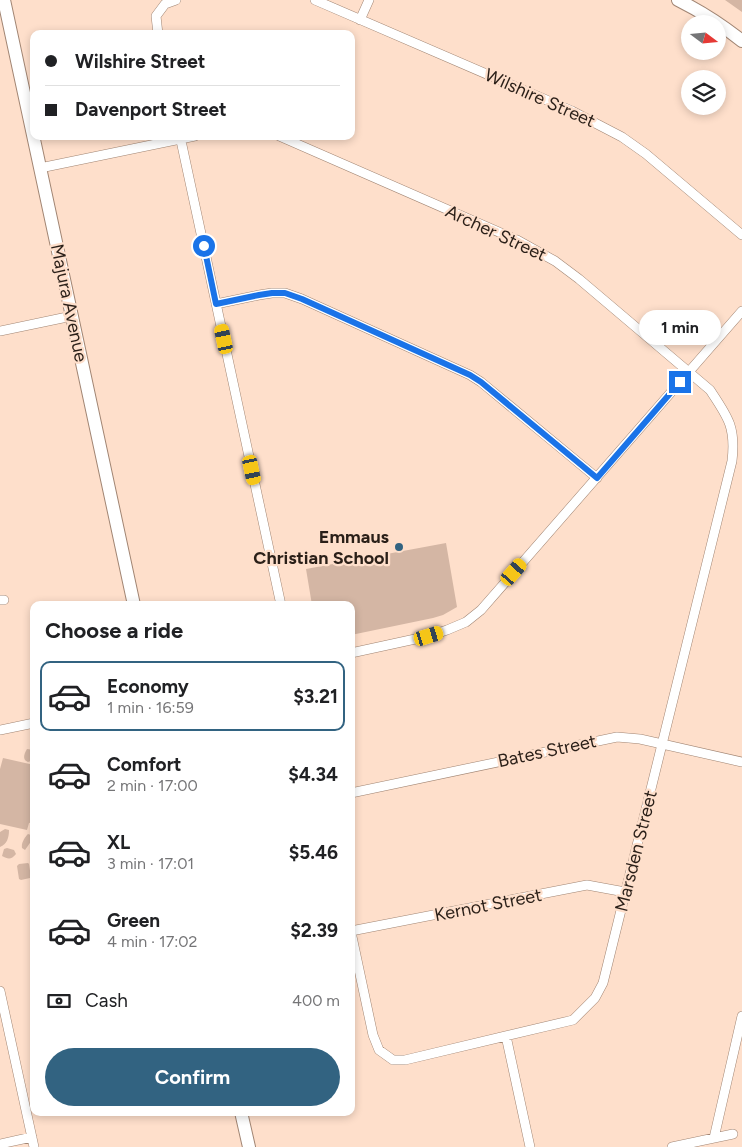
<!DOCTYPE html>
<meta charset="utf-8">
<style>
:root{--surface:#fff;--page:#f6f6f6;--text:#202124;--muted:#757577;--line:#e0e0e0;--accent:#326381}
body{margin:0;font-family:Figtree,sans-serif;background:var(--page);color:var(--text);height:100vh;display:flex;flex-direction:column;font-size:19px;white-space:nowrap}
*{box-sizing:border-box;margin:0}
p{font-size:16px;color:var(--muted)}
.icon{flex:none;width:28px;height:28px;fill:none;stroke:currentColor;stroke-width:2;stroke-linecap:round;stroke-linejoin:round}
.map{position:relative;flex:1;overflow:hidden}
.drawer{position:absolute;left:30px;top:601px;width:325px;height:515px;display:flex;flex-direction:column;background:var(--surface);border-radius:10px;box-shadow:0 2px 8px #0003}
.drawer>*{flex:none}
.banner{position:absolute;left:30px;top:30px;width:325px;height:110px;border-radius:10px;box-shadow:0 2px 8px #0003;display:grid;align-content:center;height:110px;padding:0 15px;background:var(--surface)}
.needle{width:32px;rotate:106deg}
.tools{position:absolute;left:681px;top:15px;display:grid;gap:10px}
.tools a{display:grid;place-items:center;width:45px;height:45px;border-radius:50%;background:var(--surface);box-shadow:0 2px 8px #0003;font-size:25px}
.end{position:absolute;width:22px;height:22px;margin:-11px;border:6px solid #1a73e8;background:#fff;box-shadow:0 0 0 2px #fff}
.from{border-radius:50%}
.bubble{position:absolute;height:35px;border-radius:18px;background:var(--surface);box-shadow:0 2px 8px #0003;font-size:16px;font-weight:700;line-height:35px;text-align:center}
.car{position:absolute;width:15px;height:30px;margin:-15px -8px;border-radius:6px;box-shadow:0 0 4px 1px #0007;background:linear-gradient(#f5c518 24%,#345 0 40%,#f5c518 0 76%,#345 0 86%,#f5c518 0)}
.banner b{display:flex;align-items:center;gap:18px;height:48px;font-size:19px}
.banner b+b{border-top:1px solid var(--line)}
.banner i{width:12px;height:12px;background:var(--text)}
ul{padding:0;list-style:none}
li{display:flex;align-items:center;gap:15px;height:70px;margin:0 10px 8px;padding:0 5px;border:2px solid transparent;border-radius:10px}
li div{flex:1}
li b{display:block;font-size:19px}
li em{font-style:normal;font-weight:700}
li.selected{border-color:var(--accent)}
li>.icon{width:45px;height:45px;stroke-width:1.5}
h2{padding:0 15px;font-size:22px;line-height:60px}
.pay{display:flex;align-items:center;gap:12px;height:55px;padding:0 15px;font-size:19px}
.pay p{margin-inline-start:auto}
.button{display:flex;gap:10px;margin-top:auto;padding:10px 15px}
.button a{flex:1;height:58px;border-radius:30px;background:var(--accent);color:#fff;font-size:20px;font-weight:700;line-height:58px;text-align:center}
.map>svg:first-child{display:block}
.green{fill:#d4b6a4}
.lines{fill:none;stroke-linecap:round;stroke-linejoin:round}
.street-casing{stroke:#a18573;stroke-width:10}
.secondary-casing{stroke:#a18573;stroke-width:14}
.street{stroke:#fff;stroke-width:9}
.secondary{stroke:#fff;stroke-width:12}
.route{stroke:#1a73e8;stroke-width:6}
.poi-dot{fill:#326381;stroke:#fedfcb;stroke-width:2}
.labels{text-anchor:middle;stroke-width:4.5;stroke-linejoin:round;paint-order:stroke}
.street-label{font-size:18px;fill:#2a1f18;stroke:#fedfcb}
.poi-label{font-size:18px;font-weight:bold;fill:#2a1f18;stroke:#fedfcb;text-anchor:end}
</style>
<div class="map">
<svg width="742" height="1147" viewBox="0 0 742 1147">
<rect width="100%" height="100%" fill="#fedfcb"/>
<path class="green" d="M725,0H742V12Z
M446,543L457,607L443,615L433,618L351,635V605H312L306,569Z
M27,749L34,750V760L28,762C22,760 24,754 27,749Z
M3,758L34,765V822L29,823L27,830L0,824V769Z
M5,829L9,830C9,838 7,844 0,847V832Z
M28,834L31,835L32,840L25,850L22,848C21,843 25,837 28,834Z
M7,848L14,850L16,854C11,860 8,859 2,856L4,849Z
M28,863L29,864L31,877L30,878L21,880L19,879L17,866L19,864Z"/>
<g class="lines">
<g class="street-casing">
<path id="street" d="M315,0L572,111L622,137L646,154L742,235
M360,20L369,0
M158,34L156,16L165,4L176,0
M180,136L281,605
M279,136L517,240L555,261L579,279L710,390C728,417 736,427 732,461L603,983L595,998L573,1020L405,1060H393L379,1050L373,1035L351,932
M40,168L195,136
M216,304L259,295L272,293H285L302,299L470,375L481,382L597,478
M0,331L72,316
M0,600H4
M351,653L429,636L447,630L466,622L481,610L742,311
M0,730L34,723
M351,793L617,737L640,739L742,762
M351,931L587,885L625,892
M0,991L34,1147
M506,1036L530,1147
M714,1138L742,1016
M0,1144L32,1137
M672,1147L733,1134"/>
</g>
<g class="secondary-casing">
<path id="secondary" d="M4,0L134,605
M678,0C700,11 722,25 742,41
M241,1112L249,1147"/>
</g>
<use href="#street" class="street"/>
<use href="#secondary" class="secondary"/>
</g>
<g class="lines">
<path class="route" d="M204,246L216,304L259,295L272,293H285L302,299L470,375L481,382L597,478L680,382"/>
</g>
<circle class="poi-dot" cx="399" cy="547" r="5"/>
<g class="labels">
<g class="street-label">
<text transform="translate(540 98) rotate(24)" y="6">Wilshire Street</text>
<text transform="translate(496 233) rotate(25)" y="6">Archer Street</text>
<text transform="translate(69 303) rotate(78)" y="6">Majura Avenue</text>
<text transform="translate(547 751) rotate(-12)" y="6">Bates Street</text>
<text transform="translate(636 851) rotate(-76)" y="6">Marsden Street</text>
<text transform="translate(488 905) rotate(-11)" y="6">Kernot Street</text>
</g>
<g class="poi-label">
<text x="389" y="543">Emmaus<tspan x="389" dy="21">Christian School</tspan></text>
</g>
</g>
</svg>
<div class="tools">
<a><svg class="needle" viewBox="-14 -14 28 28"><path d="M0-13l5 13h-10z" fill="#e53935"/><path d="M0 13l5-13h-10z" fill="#757577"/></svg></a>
<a><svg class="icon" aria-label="layers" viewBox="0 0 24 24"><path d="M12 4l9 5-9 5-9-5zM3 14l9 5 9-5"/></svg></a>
</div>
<i class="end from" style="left:204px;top:246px"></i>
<i class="end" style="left:680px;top:382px"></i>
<div class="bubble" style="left:639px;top:310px;width:82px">1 min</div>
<i class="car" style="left:224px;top:339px;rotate:348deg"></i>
<i class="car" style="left:252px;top:470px;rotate:168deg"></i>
<i class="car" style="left:514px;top:572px;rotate:41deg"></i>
<i class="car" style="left:429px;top:636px;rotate:73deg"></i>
<div class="banner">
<b><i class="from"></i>Wilshire Street</b>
<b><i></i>Davenport Street</b>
</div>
<section class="drawer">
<h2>Choose a ride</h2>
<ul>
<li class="selected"><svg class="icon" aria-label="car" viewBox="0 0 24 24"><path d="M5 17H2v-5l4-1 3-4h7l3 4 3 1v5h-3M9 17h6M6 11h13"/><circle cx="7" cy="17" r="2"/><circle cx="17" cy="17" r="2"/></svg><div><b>Economy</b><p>1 min · 16:59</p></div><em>$3.21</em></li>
<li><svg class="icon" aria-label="car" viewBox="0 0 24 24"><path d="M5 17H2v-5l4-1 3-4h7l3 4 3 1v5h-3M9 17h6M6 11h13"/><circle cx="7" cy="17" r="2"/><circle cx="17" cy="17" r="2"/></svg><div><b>Comfort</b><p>2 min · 17:00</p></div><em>$4.34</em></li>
<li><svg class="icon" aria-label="car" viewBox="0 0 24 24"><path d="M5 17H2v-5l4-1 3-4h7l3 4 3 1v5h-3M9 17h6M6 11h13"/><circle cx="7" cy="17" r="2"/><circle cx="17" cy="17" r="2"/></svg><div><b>XL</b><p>3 min · 17:01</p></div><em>$5.46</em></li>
<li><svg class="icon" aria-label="car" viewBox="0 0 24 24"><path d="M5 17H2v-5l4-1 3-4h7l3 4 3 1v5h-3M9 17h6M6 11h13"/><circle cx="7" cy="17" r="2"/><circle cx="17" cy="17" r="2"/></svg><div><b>Green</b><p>4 min · 17:02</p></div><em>$2.39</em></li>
</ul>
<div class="pay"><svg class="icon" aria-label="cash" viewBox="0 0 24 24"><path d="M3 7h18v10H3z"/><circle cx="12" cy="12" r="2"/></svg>Cash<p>400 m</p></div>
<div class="button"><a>Confirm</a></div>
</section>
</div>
